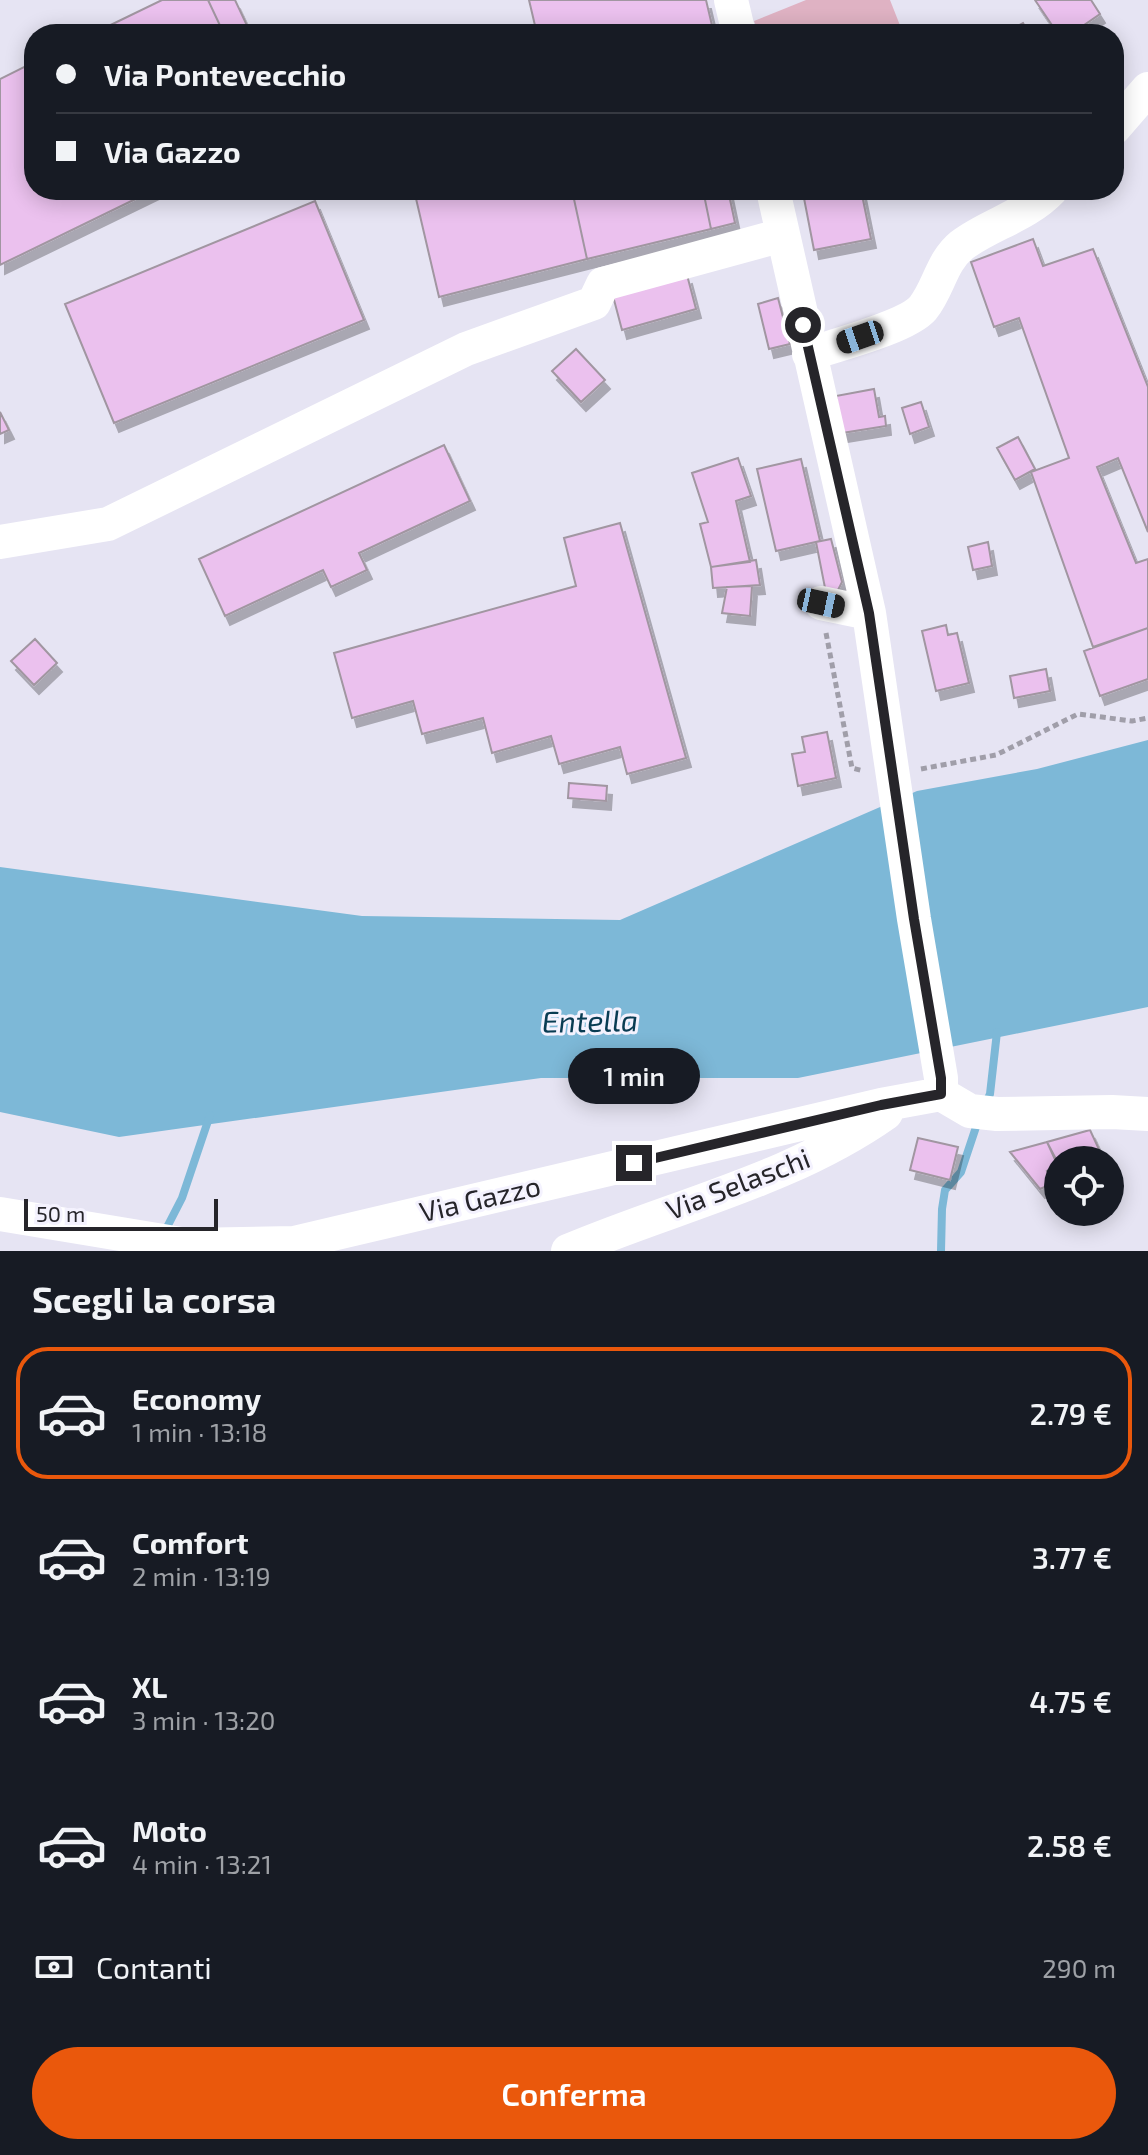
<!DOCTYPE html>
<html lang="it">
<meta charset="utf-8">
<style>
:root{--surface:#171b24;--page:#242831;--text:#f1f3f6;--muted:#9ea1a6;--line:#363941;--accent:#ea580c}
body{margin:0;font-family:"Exo 2",sans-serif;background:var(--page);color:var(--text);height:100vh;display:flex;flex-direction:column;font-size:30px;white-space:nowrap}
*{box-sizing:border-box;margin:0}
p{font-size:26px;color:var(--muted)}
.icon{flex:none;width:44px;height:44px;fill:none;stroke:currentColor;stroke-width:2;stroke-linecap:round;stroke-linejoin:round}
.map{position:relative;height:1251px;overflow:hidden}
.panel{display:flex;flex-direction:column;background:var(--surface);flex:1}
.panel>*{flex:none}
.guide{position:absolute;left:24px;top:24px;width:1100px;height:176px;border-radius:32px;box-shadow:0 4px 20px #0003;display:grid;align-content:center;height:176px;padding:0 32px;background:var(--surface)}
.controls{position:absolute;left:1044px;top:1146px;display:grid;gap:16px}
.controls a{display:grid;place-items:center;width:80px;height:80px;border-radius:50%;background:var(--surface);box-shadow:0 4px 20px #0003;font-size:40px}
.scale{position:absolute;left:24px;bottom:20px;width:194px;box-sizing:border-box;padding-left:8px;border:4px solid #26252a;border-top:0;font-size:22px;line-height:28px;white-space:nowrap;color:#26252a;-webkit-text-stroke:6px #f4f2fe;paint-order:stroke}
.end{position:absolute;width:36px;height:36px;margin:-18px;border:10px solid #26252a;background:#fff;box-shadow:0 0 0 4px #fff}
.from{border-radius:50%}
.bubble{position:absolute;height:56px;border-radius:28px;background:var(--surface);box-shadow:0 4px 20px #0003;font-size:26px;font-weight:600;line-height:56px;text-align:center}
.car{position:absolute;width:24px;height:48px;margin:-24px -12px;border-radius:10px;box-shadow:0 0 6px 2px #0007;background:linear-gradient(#222 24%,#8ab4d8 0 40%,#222 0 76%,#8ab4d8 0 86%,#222 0)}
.guide b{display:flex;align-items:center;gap:28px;height:76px;font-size:30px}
.guide b+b{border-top:2px solid var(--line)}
.guide i{width:20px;height:20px;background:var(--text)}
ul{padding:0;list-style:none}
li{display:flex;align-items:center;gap:24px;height:132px;margin:0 16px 12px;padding:0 16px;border:4px solid transparent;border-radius:32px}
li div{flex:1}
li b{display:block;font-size:30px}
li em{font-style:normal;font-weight:600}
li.selected{border-color:var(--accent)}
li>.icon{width:72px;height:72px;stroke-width:1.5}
h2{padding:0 32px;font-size:36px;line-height:96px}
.pay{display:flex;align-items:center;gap:20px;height:88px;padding:0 32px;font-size:30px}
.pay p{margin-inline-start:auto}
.primary-button{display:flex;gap:16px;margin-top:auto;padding:16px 32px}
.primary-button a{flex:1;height:92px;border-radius:48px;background:var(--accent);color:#fff;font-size:32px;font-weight:600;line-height:92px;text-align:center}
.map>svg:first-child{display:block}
.green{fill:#dfb2c3}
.water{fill:#7db8d7}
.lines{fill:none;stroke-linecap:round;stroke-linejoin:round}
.stream{stroke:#7db8d7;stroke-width:8}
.building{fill:#ebc1ee;stroke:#a196a1;stroke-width:2;filter:url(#shadow)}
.path{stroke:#a09ea9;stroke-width:5;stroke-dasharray:6 4;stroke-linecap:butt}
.minor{stroke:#fff;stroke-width:34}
.route{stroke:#26252a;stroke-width:10}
.labels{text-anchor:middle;stroke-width:6;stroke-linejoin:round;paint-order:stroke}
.street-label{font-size:28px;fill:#26252a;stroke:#f4f2fe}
.water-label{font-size:30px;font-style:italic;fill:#093c53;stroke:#f4f2fe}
</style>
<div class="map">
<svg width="1148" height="1251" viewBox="0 0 1148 1251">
<defs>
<filter id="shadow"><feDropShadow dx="5" dy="9" stdDeviation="0" flood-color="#0004"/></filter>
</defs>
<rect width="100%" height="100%" fill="#e6e4f3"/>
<path class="green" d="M806,0H890L903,33L759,34L754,21Z"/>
<path class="water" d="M1148,740V1007L798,1078H541L119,1137L0,1112V867L362,916L620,920L917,791L1037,769Z"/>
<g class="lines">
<path class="stream" d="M985,1105L990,1094L997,1032
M164,1233L182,1198L210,1115
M941,1251L942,1209L945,1190L961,1172L978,1121"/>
</g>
<path class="building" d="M162,0H208L224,34H92Z
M208,0H235L251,34H224Z
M529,0H706L714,34H537Z
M1035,0H1091L1100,14L1071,34H1058Z
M1023,23L1029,34H1002Z
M34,62V190H154L0,265V79Z
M414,190H572L587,259L439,297Z
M572,190H703L711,229L587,259Z
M703,190H728L735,223L711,229Z
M818,190H861L871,239L814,250L803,193Z
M315,201L364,320L114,423L65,304Z
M1033,239L1043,266L1093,249L1148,387V532L1118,458L1097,467L1136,563L1148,559V628L1093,647L1031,472L1069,458L1019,318L994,327L971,262Z
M687,275L696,309L622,330L613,296Z
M778,298L790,344L769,349L758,304Z
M576,349L605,380L581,402L552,371Z
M874,389L879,417L885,416L886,426L842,433L836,396Z
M921,402L929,427L910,434L902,408Z
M0,412L9,430L0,434Z
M1018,437L1035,469L1015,480L997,448Z
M444,445L470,501L359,553L367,570L331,587L323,570L225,616L199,559Z
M738,458L751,496L736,501L750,562L711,567L700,524L708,522L692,473Z
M801,459L820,541L776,551L757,469Z
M620,523L686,758L627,774L620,747L559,764L551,736L492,753L483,718L422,734L413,701L352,718L334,653L576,586L564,538Z
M831,539L842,582L837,592L826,593L816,542Z
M988,542L992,566L973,570L968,547Z
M756,560L760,585L713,588L711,567Z
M752,586L750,616L722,613L727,587Z
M946,625L948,635L957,633L969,683L936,691L922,631Z
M1148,628V679L1100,696L1084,651Z
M35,639L57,663L34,685L11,661Z
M1046,669L1050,691L1014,698L1010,676Z
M827,732L836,778L798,786L792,754L805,752L802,737Z
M569,783L607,786L606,801L568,798Z
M1090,1130L1103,1158L1058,1160V1163L1047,1142Z
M918,1138L958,1147L950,1180L910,1170Z
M1047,1142L1058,1166L1047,1171L1054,1183L1040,1189L1010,1152Z"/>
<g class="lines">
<path class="path" d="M826,633L852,768L864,771
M921,769L996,755L1078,714L1132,721L1148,718"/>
<path class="minor" d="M731,0L739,34
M1114,128L1148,89
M773,190L869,613
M809,354C836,345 907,327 923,308C939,288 941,262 962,245C990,224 1026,216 1051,190
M0,542L108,524L466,349L594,303L603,284L783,235
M941,1094L970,1111L997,1114L1112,1112L1148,1114
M0,1214L187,1245L294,1243L881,1105L941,1094V1078L914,919L869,613L821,603
M568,1251C674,1206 791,1180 886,1113"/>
</g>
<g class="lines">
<path class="route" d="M634,1163L881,1105L941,1094V1078L914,919L869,613L803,325"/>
</g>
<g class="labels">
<g class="street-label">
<text transform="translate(738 1184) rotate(-21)" y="10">Via Selaschi</text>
<text transform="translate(480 1199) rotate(-13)" y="10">Via Gazzo</text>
</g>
<g class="water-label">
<text transform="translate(590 1022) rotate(-1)" y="10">Entella</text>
</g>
</g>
</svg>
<div class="controls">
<a><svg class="icon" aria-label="locate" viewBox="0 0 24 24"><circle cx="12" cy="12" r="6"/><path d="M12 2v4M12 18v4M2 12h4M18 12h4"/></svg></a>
</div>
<div class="scale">50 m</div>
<i class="end from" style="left:803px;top:325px"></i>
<i class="end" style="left:634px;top:1163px"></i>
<div class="bubble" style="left:568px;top:1048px;width:132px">1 min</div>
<i class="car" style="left:860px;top:337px;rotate:251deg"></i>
<i class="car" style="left:821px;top:603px;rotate:102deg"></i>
<div class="guide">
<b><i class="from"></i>Via Pontevecchio</b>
<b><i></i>Via Gazzo</b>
</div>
</div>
<section class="panel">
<h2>Scegli la corsa</h2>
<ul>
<li class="selected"><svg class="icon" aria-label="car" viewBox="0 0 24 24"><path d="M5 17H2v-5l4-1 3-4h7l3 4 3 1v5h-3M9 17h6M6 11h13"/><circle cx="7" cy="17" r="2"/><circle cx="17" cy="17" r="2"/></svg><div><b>Economy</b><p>1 min · 13:18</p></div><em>2.79 €</em></li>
<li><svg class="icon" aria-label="car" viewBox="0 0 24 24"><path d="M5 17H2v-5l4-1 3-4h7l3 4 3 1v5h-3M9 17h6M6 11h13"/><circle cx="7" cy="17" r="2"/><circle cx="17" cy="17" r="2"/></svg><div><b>Comfort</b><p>2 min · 13:19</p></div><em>3.77 €</em></li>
<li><svg class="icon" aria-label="car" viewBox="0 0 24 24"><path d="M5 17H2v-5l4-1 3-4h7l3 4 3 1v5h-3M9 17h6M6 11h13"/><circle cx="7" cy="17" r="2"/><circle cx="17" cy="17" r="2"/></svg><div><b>XL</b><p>3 min · 13:20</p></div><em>4.75 €</em></li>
<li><svg class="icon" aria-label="car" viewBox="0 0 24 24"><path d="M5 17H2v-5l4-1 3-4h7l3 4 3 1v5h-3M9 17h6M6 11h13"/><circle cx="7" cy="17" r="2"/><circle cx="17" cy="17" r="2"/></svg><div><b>Moto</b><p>4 min · 13:21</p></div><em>2.58 €</em></li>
</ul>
<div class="pay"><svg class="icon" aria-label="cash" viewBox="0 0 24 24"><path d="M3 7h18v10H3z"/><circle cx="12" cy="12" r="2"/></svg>Contanti<p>290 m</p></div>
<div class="primary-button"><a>Conferma</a></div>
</section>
